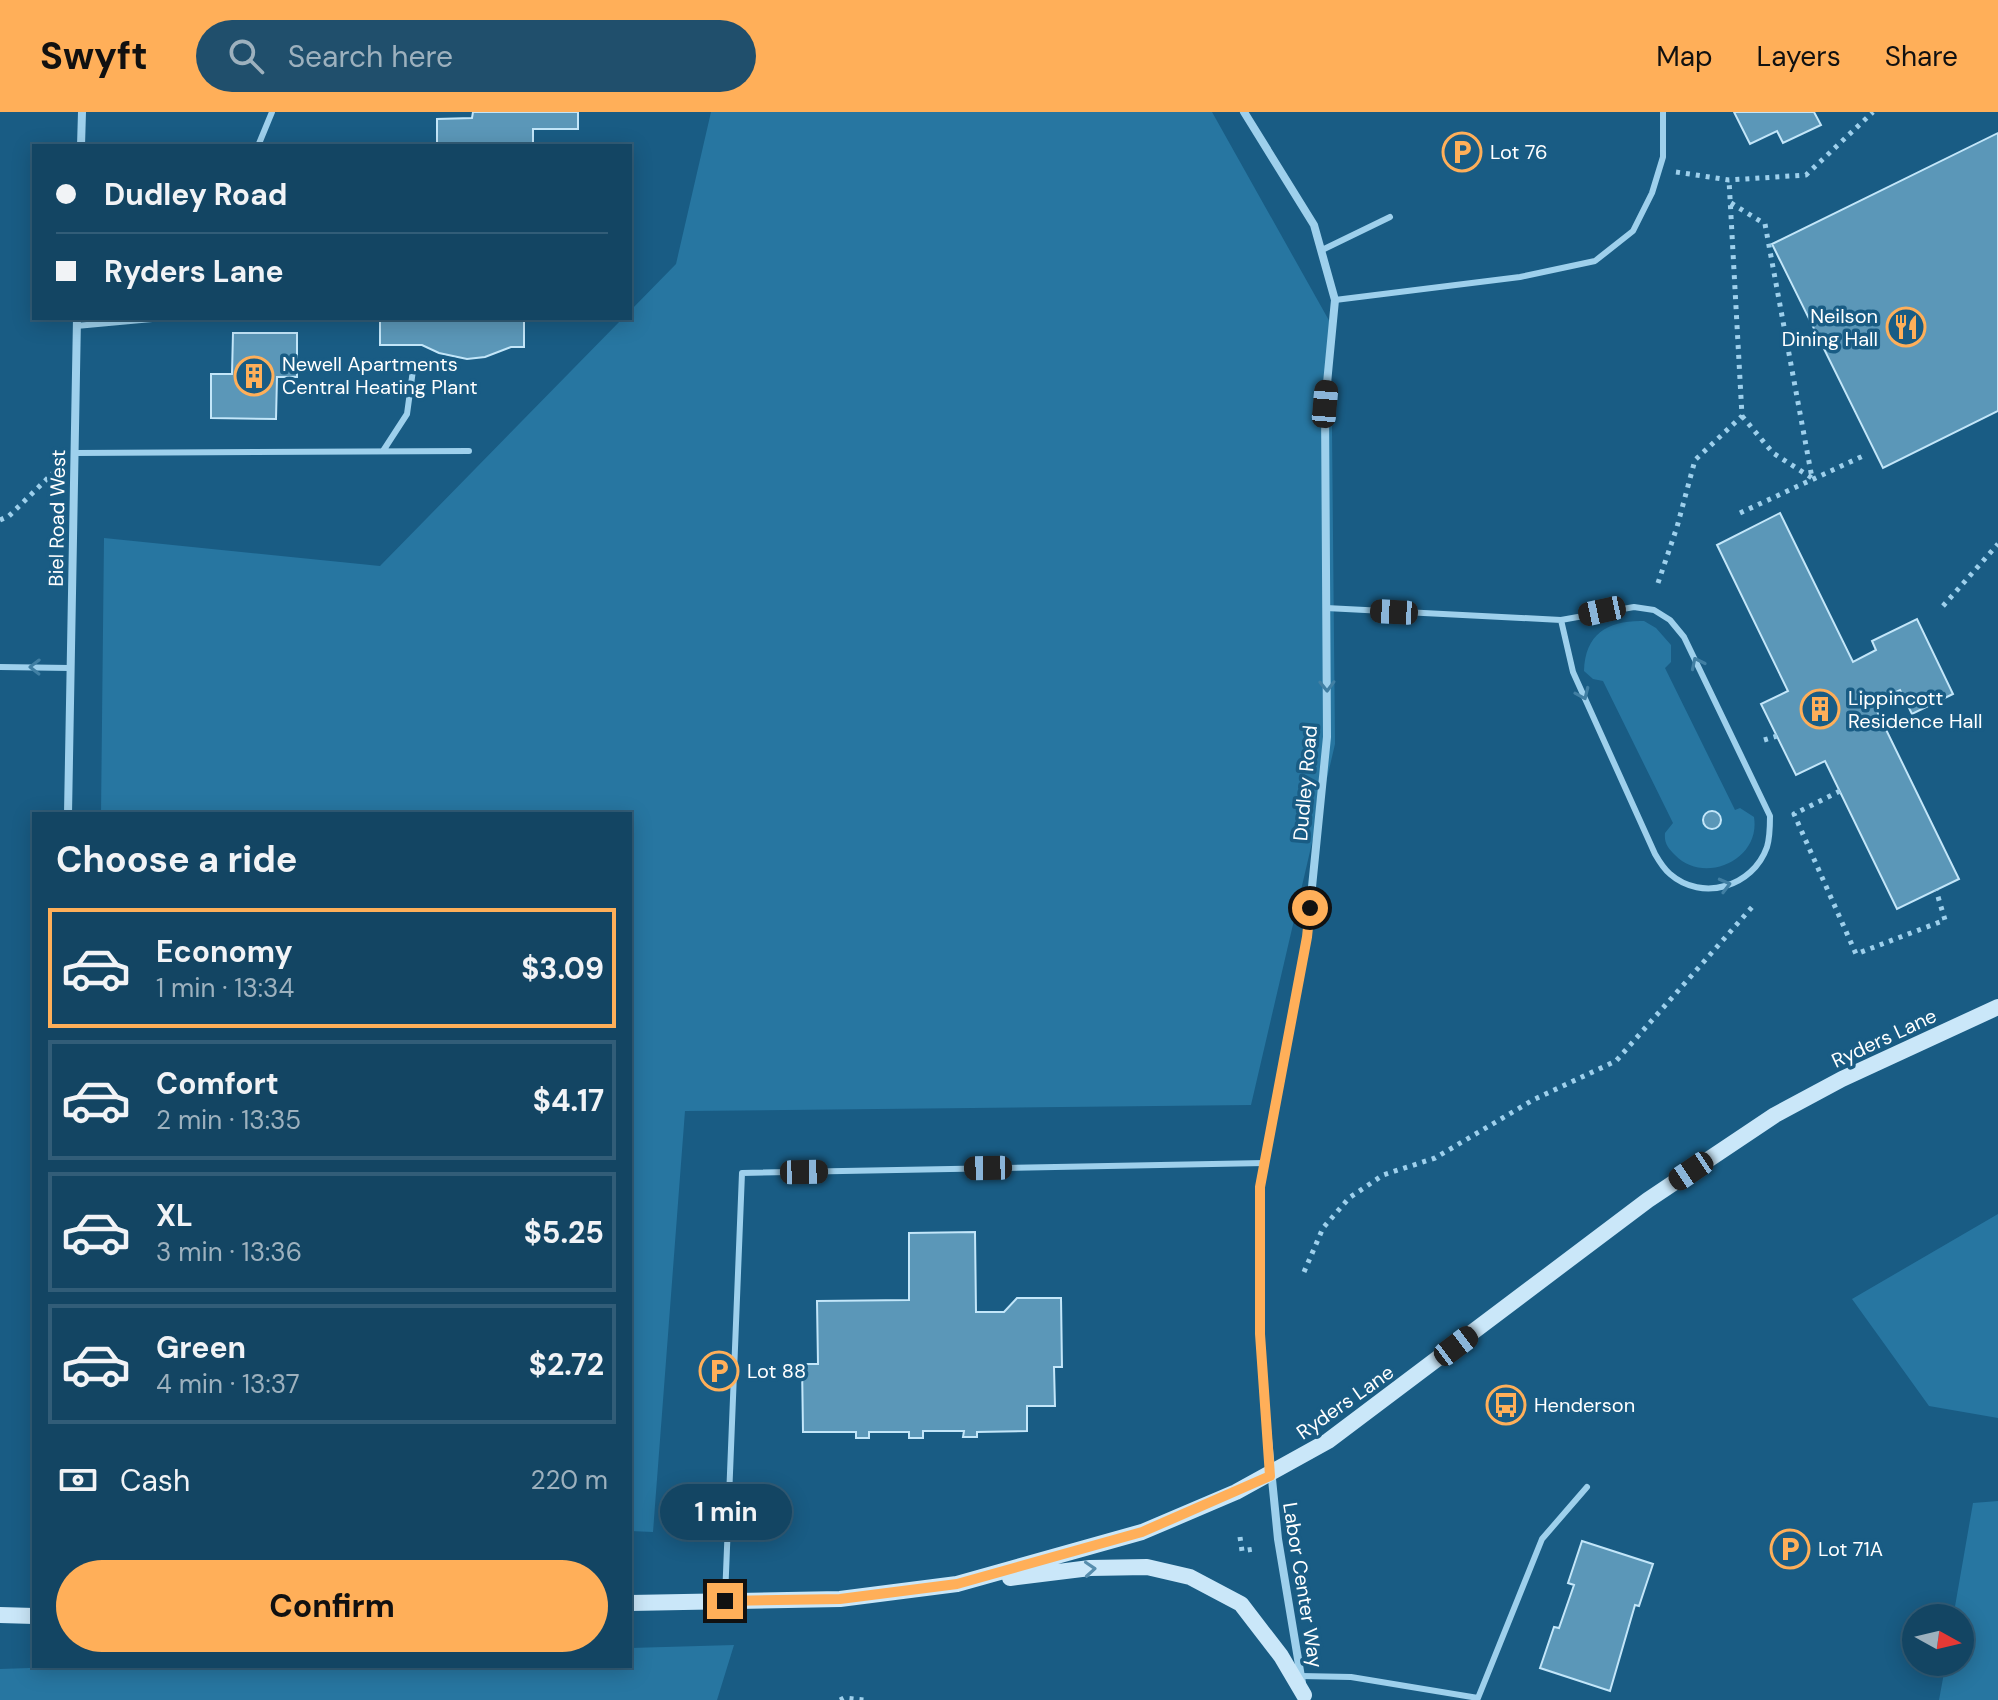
<!DOCTYPE html>
<meta charset="utf-8">
<style>
:root{--surface:#134563;--page:#204f6c;--text:#f1f3f6;--muted:#9db1be;--line:#325d78;--accent:#ffaf59}
body{margin:0;font-family:"DM Sans",sans-serif;background:var(--page);color:var(--text);height:100vh;display:flex;flex-direction:column;font-size:30px;white-space:nowrap}
*{box-sizing:border-box;margin:0}
p{font-size:26px;color:var(--muted)}
.icon{flex:none;width:44px;height:44px;fill:none;stroke:currentColor;stroke-width:2;stroke-linecap:round;stroke-linejoin:round}
.map{position:relative;flex:1;overflow:hidden}
.side{position:absolute;left:32px;top:700px;width:600px;height:856px;display:flex;flex-direction:column;background:var(--surface);border-radius:0px;box-shadow:0 4px 20px #0003,0 0 0 2px var(--line)}
.side>*{flex:none}
.banner{position:absolute;left:32px;top:32px;width:600px;height:176px;border-radius:0px;box-shadow:0 4px 20px #0003,0 0 0 2px var(--line);display:grid;align-content:center;height:176px;padding:0 24px;background:var(--surface)}
.needle{width:52px;rotate:98deg}
.fabs{position:absolute;left:1902px;top:1492px;display:grid;gap:16px}
.fabs a{display:grid;place-items:center;width:72px;height:72px;border-radius:50%;background:var(--surface);box-shadow:0 4px 20px #0003,0 0 0 2px var(--line);font-size:40px}
.end{position:absolute;width:36px;height:36px;margin:-18px;border:10px solid #ffaf59;background:#111;box-shadow:0 0 0 4px #111}
.from{border-radius:50%}
.bubble{position:absolute;height:56px;border-radius:28px;background:var(--surface);box-shadow:0 4px 20px #0003,0 0 0 2px var(--line);font-size:26px;font-weight:700;line-height:56px;text-align:center}
.car{position:absolute;width:24px;height:48px;margin:-24px -12px;border-radius:10px;box-shadow:0 0 6px 2px #0007;background:linear-gradient(#222 24%,#8ab4d8 0 40%,#222 0 76%,#8ab4d8 0 86%,#222 0)}
.banner b{display:flex;align-items:center;gap:28px;height:76px;font-size:30px}
.banner b+b{border-top:2px solid var(--line)}
.banner i{width:20px;height:20px;background:var(--text)}
ul{padding:0;list-style:none}
li{display:flex;align-items:center;gap:24px;height:120px;margin:0 16px 12px;padding:0 8px;border:4px solid var(--line);border-radius:0px}
li div{flex:1}
li b{display:block;font-size:30px}
li em{font-style:normal;font-weight:700}
li.current{border-color:var(--accent)}
li>.icon{width:72px;height:72px;stroke-width:1.5}
h2{padding:0 24px;font-size:36px;line-height:96px}
.pay{display:flex;align-items:center;gap:20px;height:88px;padding:0 24px;font-size:30px}
.pay p{margin-inline-start:auto}
.cta{display:flex;gap:16px;margin-top:auto;padding:16px 24px}
.cta a{flex:1;height:92px;border-radius:48px;background:var(--accent);color:#111;font-size:32px;font-weight:700;line-height:92px;text-align:center}
header{display:flex;align-items:center;gap:48px;box-sizing:border-box;height:112px;padding:0 40px;background:var(--accent);color:#111}
header strong{font-size:38px}
nav{display:flex;gap:44px;margin-inline-start:auto;font-size:28px}
.search{width:560px;height:72px;background:var(--page);display:flex;align-items:center;gap:20px;box-sizing:border-box;padding:0 28px;border-radius:44px;color:var(--muted);font-size:30px}
.map>svg:first-child{display:block}
.green{fill:#2776a1}
.building{fill:#5b97b8;stroke:#c3e6f9;stroke-width:2}
.lines{fill:none;stroke-linecap:round;stroke-linejoin:round}
.path{stroke:#9ed0ec;stroke-width:5;stroke-dasharray:4 6;stroke-linecap:butt}
.lane{stroke:#9ed0ec;stroke-width:6}
.street{stroke:#9ed0ec;stroke-width:8}
.secondary{stroke:#cae7f9;stroke-width:16}
.oneway{stroke:#417fa3}
.oneway2{stroke:#578dad}
.route{stroke:#ffaf59;stroke-width:10}
.labels{text-anchor:middle;stroke-width:7;stroke-linejoin:round;paint-order:stroke}
.poi-label{font-size:20px;fill:#fff;stroke:#195c84;text-anchor:start}
.street-label{font-size:20px;fill:#fff;stroke:#195c84}
</style>
<header>
<strong>Swyft</strong>
<div class="search"><svg class="icon" aria-label="search" viewBox="0 0 24 24"><circle cx="10" cy="10" r="6"/><path d="M15 15l6 6"/></svg>Search here</div>
<nav><a>Map</a><a>Layers</a><a>Share</a></nav>
</header>
<div class="map">
<svg width="1998" height="1588" viewBox="0 0 1998 1588">
<rect width="100%" height="100%" fill="#195c84"/>
<path class="green" d="M711,0H1212L1331,212L1335,632L1251,993L685,999L653,1420L630,1419V702H101L104,426L380,454L623,206H630V199L676,152Z
M1644,509L1656,516L1671,533V550L1665,556L1735,698L1740,696L1754,705C1761,748 1704,773 1675,743C1668,736 1664,731 1665,721L1673,711L1603,569L1593,567L1584,559C1585,521 1609,508 1644,509Z
M1998,1102V1306L1929,1294L1852,1187Z
M1998,1389V1588H1939L1946,1550H1960V1506H1953L1973,1391Z
M734,1533L717,1588H0V1557L88,1554H630V1536Z"/>
<path class="building" d="M473,0H578V17H533V34H437V7L472,6Z
M1734,0H1814L1821,13L1783,31L1777,19L1750,32Z
M1998,21V299L1883,356L1772,132Z
M380,206H524V235H511L485,245L467,247L439,241L422,233H380Z
M233,221H297V265H277L276,307L211,306V262H232Z
M1780,401L1853,550L1876,538L1872,529L1917,507L1953,582L1912,602L1900,578L1873,591L1959,767L1897,797L1825,649L1796,663L1761,592L1788,579L1717,433Z
M1703 708a9 9 0 1 1 18 0a9 9 0 1 1-18 0Z
M975,1120L976,1200H1004L1017,1186H1061L1062,1255H1054L1055,1294H1027V1319L977,1320V1325H963L964,1319H923V1326H909V1320H869V1326H856V1320H803L802,1252H818L817,1189L909,1188V1121Z
M1517,1281L1521,1287L1496,1306L1491,1299Z
M1582,1429L1653,1452L1639,1494L1635,1493L1610,1579L1540,1556L1554,1515L1559,1516L1574,1473L1568,1471Z"/>
<g class="lines">
<path class="path" d="M1676,60L1729,68L1806,63L1873,0
M1731,91L1765,112L1812,366
M1742,304L1773,341L1812,366
M1740,401L1863,344
M0,408L9,404L53,361
M1658,471L1677,415L1695,348L1742,304L1729,68
M1943,494L1998,432
M1764,628L1777,624
M1840,679L1794,702L1856,842L1945,808L1936,778
M1304,1160L1323,1116L1349,1086L1383,1063L1435,1046L1533,988L1616,949L1753,794
M1240,1425L1242,1439L1254,1437
M840,1588L844,1586L864,1588"/>
<path class="lane" d="M258,34L272,0
M1322,138L1390,105
M1335,188L1520,165L1595,149L1633,119L1652,81L1663,45V0
M76,214L163,206
M383,339L407,302L413,258
M74,341L469,339
M1326,496L1561,508L1634,495L1654,498L1670,508L1684,525L1770,704C1770,715 1770,725 1767,735C1753,775 1702,790 1670,762C1664,757 1659,749 1655,742L1573,560L1561,508
M0,555L70,556
M725,1486L742,1061L1265,1051
M1301,1564L1351,1565L1478,1586L1542,1427L1587,1375"/>
<path class="street" d="M1244,0L1314,113L1335,188L1325,292L1327,625L1307,825L1260,1075V1222L1265,1297L1278,1427L1302,1571
M81,34L82,0
M68,702L77,206"/>
<path class="secondary" d="M1010,1466L1090,1456L1147,1455L1190,1465L1241,1492L1281,1544L1304,1583
M630,1491L840,1487L957,1472L1142,1420L1236,1380L1328,1329L1648,1088L1775,1003L1842,967L1998,895
M0,1503L34,1504"/>
</g>
<defs><path id="oneway-chevron" d="M-2-3.5L2.5 0L-2 3.5" fill="none" stroke-width="1.6" stroke-linecap="round" stroke-linejoin="round" transform="scale(2)"/></defs>
<g class="oneway">
<use href="#oneway-chevron" transform="translate(1697 551) rotate(-116)"/>
<use href="#oneway-chevron" transform="translate(35 555) rotate(-179)"/>
<use href="#oneway-chevron" transform="translate(1327 574) rotate(89)"/>
<use href="#oneway-chevron" transform="translate(1583 582) rotate(66)"/>
<use href="#oneway-chevron" transform="translate(1725 773) rotate(-15)"/>
</g>
<use class="oneway2" href="#oneway-chevron" transform="translate(1090 1457) rotate(-4)"/>
<g class="lines">
<path class="route" d="M725,1489L840,1487L957,1472L1142,1420L1270,1364L1260,1222V1075L1307,825L1310,796"/>
</g>
<defs>
<g id="parking-ring" transform="scale(2)"><circle r="9.5" fill="#195c84" stroke="#ffaf59" stroke-width="1.5"/><path d="M-3.5-5.5H1a3.5 3.5 0 0 1 0 7H-1V5.5H-3.5ZM-1-3.4V-.6H.8a1.4 1.4 0 0 0 0-2.8Z" fill="#ffaf59"/></g>
<g id="restaurant-ring" transform="scale(2)"><circle r="9.5" fill="#195c84" stroke="#ffaf59" stroke-width="1.5"/><path d="M-5-6h1v4h1v-4h1v4h1v-4h1v5L-1.5 .5V6h-2V.5L-5-1ZM5-6V6H3V1.5H1.5Q1.5-4 5-6Z" fill="#ffaf59"/></g>
<g id="building-ring" transform="scale(2)"><circle r="9.5" fill="#195c84" stroke="#ffaf59" stroke-width="1.5"/><path d="M-4-6H4V6H1V3H-1V6H-4ZM-2.5-4.3h1.7v1.8h-1.7ZM.8-4.3h1.7v1.8H.8ZM-2.5-1h1.7V.8h-1.7ZM.8-1h1.7V.8H.8Z" fill="#ffaf59"/></g>
<g id="bus-ring" transform="scale(2)"><circle r="9.5" fill="#195c84" stroke="#ffaf59" stroke-width="1.5"/><path d="M-5-6H5V4H4V6H2V4H-2V6H-4V4H-5ZM-3.5-4V0h7V-4ZM-3.5 1.2v1.5H-2V1.2ZM2 1.2v1.5H3.5V1.2Z" fill="#ffaf59"/></g>
</defs>
<g fill-rule="evenodd">
<use href="#parking-ring" x="1462" y="40"/>
<use href="#restaurant-ring" x="1906" y="215"/>
<use href="#building-ring" x="254" y="264"/>
<use href="#building-ring" x="1820" y="597"/>
<use href="#parking-ring" x="719" y="1259"/>
<use href="#bus-ring" x="1506" y="1293"/>
<use href="#parking-ring" x="1790" y="1437"/>
</g>
<g class="labels">
<g class="poi-label">
<text x="1490" y="47">Lot 76</text>
<text x="1878" y="211" text-anchor="end">Neilson<tspan x="1878" dy="23">Dining Hall</tspan></text>
<text x="282" y="259">Newell Apartments<tspan x="282" dy="23">Central Heating Plant</tspan></text>
<text x="1848" y="593">Lippincott<tspan x="1848" dy="23">Residence Hall</tspan></text>
<text x="747" y="1266">Lot 88</text>
<text x="1534" y="1300">Henderson</text>
<text x="1818" y="1444">Lot 71A</text>
</g>
<g class="street-label">
<text transform="translate(57 406) rotate(-89)" y="7">Biel Road West</text>
<text transform="translate(1305 671) rotate(-85)" y="7">Dudley Road</text>
<text transform="translate(1884 926) rotate(-25)" y="7">Ryders Lane</text>
<text transform="translate(1345 1290) rotate(-35)" y="7">Ryders Lane</text>
<text transform="translate(1303 1473) rotate(81)" y="7">Labor Center Way</text>
</g>
</g>
</svg>
<div class="fabs">
<a><svg class="needle" viewBox="-14 -14 28 28"><path d="M0-13l5 13h-10z" fill="#e53935"/><path d="M0 13l5-13h-10z" fill="#9db1be"/></svg></a>
</div>
<i class="end from" style="left:1310px;top:796px"></i>
<i class="end" style="left:725px;top:1489px"></i>
<div class="bubble" style="left:660px;top:1372px;width:132px">1 min</div>
<i class="car" style="left:1325px;top:292px;rotate:5deg"></i>
<i class="car" style="left:1602px;top:499px;rotate:258deg"></i>
<i class="car" style="left:1394px;top:500px;rotate:273deg"></i>
<i class="car" style="left:988px;top:1056px;rotate:269deg"></i>
<i class="car" style="left:1691px;top:1059px;rotate:236deg"></i>
<i class="car" style="left:804px;top:1060px;rotate:89deg"></i>
<i class="car" style="left:1456px;top:1234px;rotate:53deg"></i>
<div class="banner">
<b><i class="from"></i>Dudley Road</b>
<b><i></i>Ryders Lane</b>
</div>
<section class="side">
<h2>Choose a ride</h2>
<ul>
<li class="current"><svg class="icon" aria-label="car" viewBox="0 0 24 24"><path d="M5 17H2v-5l4-1 3-4h7l3 4 3 1v5h-3M9 17h6M6 11h13"/><circle cx="7" cy="17" r="2"/><circle cx="17" cy="17" r="2"/></svg><div><b>Economy</b><p>1 min · 13:34</p></div><em>$3.09</em></li>
<li><svg class="icon" aria-label="car" viewBox="0 0 24 24"><path d="M5 17H2v-5l4-1 3-4h7l3 4 3 1v5h-3M9 17h6M6 11h13"/><circle cx="7" cy="17" r="2"/><circle cx="17" cy="17" r="2"/></svg><div><b>Comfort</b><p>2 min · 13:35</p></div><em>$4.17</em></li>
<li><svg class="icon" aria-label="car" viewBox="0 0 24 24"><path d="M5 17H2v-5l4-1 3-4h7l3 4 3 1v5h-3M9 17h6M6 11h13"/><circle cx="7" cy="17" r="2"/><circle cx="17" cy="17" r="2"/></svg><div><b>XL</b><p>3 min · 13:36</p></div><em>$5.25</em></li>
<li><svg class="icon" aria-label="car" viewBox="0 0 24 24"><path d="M5 17H2v-5l4-1 3-4h7l3 4 3 1v5h-3M9 17h6M6 11h13"/><circle cx="7" cy="17" r="2"/><circle cx="17" cy="17" r="2"/></svg><div><b>Green</b><p>4 min · 13:37</p></div><em>$2.72</em></li>
</ul>
<div class="pay"><svg class="icon" aria-label="cash" viewBox="0 0 24 24"><path d="M3 7h18v10H3z"/><circle cx="12" cy="12" r="2"/></svg>Cash<p>220 m</p></div>
<div class="cta"><a>Confirm</a></div>
</section>
</div>
